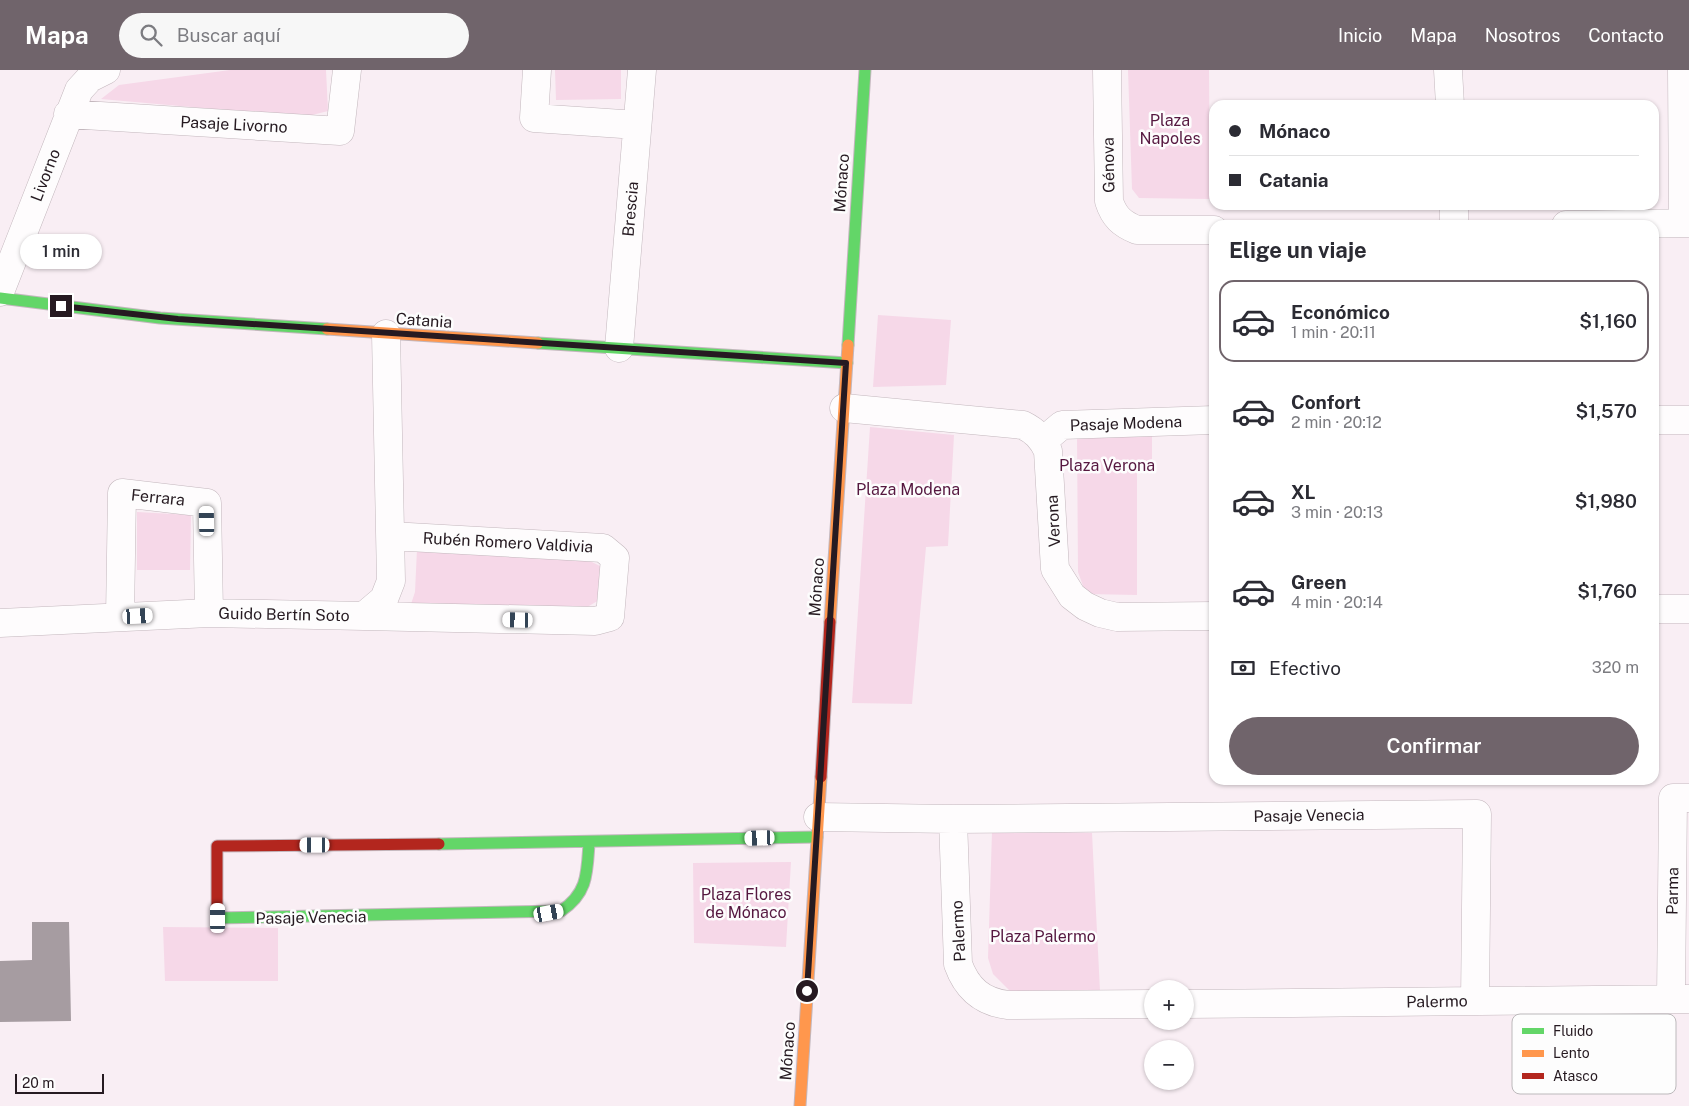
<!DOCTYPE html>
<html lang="es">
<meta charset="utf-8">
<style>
:root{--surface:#fff;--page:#f7f7f7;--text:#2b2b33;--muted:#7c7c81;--line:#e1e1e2;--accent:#70646b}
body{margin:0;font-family:"Public Sans",sans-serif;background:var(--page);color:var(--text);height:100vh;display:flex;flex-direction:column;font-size:19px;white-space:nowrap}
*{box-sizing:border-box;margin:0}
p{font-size:16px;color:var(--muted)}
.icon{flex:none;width:28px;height:28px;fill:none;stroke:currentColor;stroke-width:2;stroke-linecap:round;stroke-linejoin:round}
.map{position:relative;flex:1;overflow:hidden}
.side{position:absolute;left:1209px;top:150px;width:450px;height:565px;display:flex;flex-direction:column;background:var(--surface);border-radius:15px;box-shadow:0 1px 4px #0004}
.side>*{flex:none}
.guide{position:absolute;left:1209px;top:30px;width:450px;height:110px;border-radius:15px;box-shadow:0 1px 4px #0004;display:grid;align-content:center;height:110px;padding:0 20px;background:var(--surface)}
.buttons{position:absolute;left:1144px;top:910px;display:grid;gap:10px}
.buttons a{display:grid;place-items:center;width:50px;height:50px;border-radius:50%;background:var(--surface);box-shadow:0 1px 4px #0004;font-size:25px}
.scale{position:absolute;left:15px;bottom:12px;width:89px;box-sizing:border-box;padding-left:5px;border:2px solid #261a21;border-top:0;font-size:14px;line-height:18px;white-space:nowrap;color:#261a21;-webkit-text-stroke:4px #fdfdfd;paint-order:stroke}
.end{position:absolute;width:22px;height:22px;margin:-11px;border:6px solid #261a21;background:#fff;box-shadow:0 0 0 2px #fff}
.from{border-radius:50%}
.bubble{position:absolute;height:35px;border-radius:18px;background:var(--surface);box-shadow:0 1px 4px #0004;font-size:16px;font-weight:600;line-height:35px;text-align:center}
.car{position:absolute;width:15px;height:30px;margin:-15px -8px;border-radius:6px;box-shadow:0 0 4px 1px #0007;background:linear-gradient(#fff 24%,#345 0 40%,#fff 0 76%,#345 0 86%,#fff 0)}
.guide b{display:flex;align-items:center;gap:18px;height:48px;font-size:19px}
.guide b+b{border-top:1px solid var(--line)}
.guide i{width:12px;height:12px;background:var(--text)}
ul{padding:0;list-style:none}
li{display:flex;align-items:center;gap:15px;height:82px;margin:0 10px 8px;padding:0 10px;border:2px solid transparent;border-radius:15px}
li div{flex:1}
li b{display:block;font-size:19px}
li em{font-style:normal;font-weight:600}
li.selected{border-color:var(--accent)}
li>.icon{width:45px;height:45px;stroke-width:1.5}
h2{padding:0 20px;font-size:22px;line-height:60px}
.pay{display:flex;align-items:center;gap:12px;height:55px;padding:0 20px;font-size:19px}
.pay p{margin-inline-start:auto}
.button{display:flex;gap:10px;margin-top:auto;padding:10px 20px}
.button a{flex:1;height:58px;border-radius:30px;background:var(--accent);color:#fff;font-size:20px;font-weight:600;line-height:58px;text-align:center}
header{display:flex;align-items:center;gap:30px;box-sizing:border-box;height:70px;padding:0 25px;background:var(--accent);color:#fff}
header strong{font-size:24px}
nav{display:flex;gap:28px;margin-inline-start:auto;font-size:18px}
.search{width:350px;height:45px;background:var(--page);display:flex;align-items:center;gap:12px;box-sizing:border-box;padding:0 18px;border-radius:28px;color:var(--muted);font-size:19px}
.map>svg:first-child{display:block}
.green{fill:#f6d8e8}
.building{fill:#a69ca1}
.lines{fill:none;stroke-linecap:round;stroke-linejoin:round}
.street-casing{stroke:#c3b7bd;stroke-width:29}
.fast-casing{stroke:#c3b7bd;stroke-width:13}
.slow-casing{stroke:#c3b7bd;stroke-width:13}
.jam-casing{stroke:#c3b7bd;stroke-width:13}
.street{stroke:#fefcfd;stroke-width:28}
.fast{stroke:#63d668;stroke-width:11}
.slow{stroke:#ff974d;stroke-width:11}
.jam{stroke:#b3261e;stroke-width:11}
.route{stroke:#261a21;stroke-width:6}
.labels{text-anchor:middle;stroke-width:5;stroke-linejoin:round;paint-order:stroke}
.park-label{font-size:16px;fill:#561840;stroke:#fdfdfd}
.street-label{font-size:16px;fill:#261a21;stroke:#fdfdfd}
.key{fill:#fdfdfd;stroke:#bcb9bb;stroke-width:1}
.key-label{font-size:14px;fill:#261a21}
</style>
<header>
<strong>Mapa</strong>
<div class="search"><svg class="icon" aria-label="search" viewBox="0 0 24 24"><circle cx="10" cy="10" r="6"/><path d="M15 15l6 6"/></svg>Buscar aquí</div>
<nav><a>Inicio</a><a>Mapa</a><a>Nosotros</a><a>Contacto</a></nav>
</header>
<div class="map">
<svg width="1689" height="1036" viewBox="0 0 1689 1036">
<rect width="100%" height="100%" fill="#f9eef4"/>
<path class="green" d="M230,0H326L328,41L304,47L101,29L119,15Z
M555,0H621V29L556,30Z
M1128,0H1209L1210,129L1139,128L1132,119Z
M878,245L951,250L946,315L873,317Z
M870,357L954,365L948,476L926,477L912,634L852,633Z
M1152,363V389L1137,398V525L1086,524L1078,502L1077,365Z
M137,442L191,445L190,500H137Z
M417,479L582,487L602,497L601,529L582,540L410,537L415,522Z
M992,762L1092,763L1100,921L1045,923L1010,921L993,904L988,888Z
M791,792L786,877L694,873L693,793Z
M163,857L278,858V911H165Z"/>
<path class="building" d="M32,852H69L71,951L0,952V891L32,890Z"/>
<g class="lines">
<g class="street-casing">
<path id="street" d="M537,0L534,48L637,55
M1107,0L1109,131C1114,147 1122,154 1137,160H1214
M1448,0L1450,35
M1682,0L1683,153
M68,44L340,61L347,0
M1454,135V155
M1566,155L1689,153
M0,222L79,20L90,8L106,0
M619,278L642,0
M844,338L1023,355C1035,361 1042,368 1048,381L1055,499L1072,526L1085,536L1100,543L1117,547L1214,546
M1654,350H1689
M1043,371L1062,355L1214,350
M1654,539H1689
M364,546L595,551L610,547L615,488L603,478L391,466
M120,547L122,423L207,433L209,543
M0,553L209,543L364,546L384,529L391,511L386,264
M818,747L953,749L958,894C967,919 982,932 1008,935L1152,934
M953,749L1477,744L1475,931
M1671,929L1673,728H1689
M1185,934L1689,929"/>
</g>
<g class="fast-casing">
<path id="fast" d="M0,228L160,248L327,259
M538,273L847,293
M848,275L865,0
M439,774L817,767
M217,848L561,841C588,823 587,803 589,773"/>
</g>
<g class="slow-casing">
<path id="slow" d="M327,259L538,273
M830,552L848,275
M800,1036L821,707"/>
</g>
<g class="jam-casing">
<path id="jam" d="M821,707L830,552
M217,848V776L439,774"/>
</g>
<use href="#street" class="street"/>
<use href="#fast" class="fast"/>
<use href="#slow" class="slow"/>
<use href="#jam" class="jam"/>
</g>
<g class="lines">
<path class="route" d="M61,236L178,249L846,293L807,921"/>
</g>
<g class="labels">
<g class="park-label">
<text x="1170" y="56">Plaza<tspan x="1170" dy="18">Napoles</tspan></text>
<text x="1107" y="401">Plaza Verona</text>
<text x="908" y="425">Plaza Modena</text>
<text x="746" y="830">Plaza Flores<tspan x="746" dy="18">de Mónaco</tspan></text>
<text x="1043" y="872">Plaza Palermo</text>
</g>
<g class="street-label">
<text transform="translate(234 54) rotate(3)" y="6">Pasaje Livorno</text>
<text transform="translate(1108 95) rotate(-91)" y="6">Génova</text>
<text transform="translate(45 105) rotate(-69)" y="6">Livorno</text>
<text transform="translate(841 113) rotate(-86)" y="6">Mónaco</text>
<text transform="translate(630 139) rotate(-85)" y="6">Brescia</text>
<text transform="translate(424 250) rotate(4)" y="6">Catania</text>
<text transform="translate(1126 353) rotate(-2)" y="6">Pasaje Modena</text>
<text transform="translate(158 427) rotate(6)" y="6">Ferrara</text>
<text transform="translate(1053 451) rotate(-93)" y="6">Verona</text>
<text transform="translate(508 472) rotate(3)" y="6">Rubén Romero Valdivia</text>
<text transform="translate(816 517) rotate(-86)" y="6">Mónaco</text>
<text transform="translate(284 544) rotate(1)" y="6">Guido Bertín Soto</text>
<text transform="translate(1309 745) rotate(-1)" y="6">Pasaje Venecia</text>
<text transform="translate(1672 821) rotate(-89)" y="6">Parma</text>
<text transform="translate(311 847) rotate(-1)" y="6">Pasaje Venecia</text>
<text transform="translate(958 861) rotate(-93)" y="6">Palermo</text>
<text transform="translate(1437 931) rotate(-1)" y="6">Palermo</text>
<text transform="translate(787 981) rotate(-86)" y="6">Mónaco</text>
</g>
</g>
<rect x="1512" y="944" width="164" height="80" rx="8" class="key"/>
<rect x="1522" y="958" width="22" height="6" fill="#63d668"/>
<rect x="1522" y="980" width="22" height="7" fill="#ff974d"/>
<rect x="1522" y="1003" width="22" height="6" fill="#b3261e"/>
<g class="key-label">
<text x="1553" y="966">Fluido</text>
<text x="1553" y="988">Lento</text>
<text x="1553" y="1011">Atasco</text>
</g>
</svg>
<div class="buttons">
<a>+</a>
<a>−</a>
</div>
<div class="scale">20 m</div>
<i class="end from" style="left:807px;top:921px"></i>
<i class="end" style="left:61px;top:236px"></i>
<div class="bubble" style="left:20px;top:164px;width:82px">1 min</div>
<i class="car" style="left:207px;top:451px;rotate:359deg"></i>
<i class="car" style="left:138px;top:546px;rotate:87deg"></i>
<i class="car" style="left:518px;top:550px;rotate:271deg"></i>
<i class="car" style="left:760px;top:768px;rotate:268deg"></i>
<i class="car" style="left:315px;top:775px;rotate:270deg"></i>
<i class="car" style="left:549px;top:843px;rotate:80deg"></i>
<i class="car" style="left:218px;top:848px;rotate:0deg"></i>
<div class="guide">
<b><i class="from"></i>Mónaco</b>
<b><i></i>Catania</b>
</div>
<section class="side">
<h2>Elige un viaje</h2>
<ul>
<li class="selected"><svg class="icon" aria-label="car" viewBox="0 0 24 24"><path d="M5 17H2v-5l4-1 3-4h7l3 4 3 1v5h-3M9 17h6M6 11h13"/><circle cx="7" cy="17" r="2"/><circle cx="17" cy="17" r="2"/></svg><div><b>Económico</b><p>1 min · 20:11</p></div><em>$1,160</em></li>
<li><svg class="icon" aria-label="car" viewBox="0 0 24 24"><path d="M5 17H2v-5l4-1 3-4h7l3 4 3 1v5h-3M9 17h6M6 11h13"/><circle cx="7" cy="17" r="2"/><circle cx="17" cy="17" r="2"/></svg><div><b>Confort</b><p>2 min · 20:12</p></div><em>$1,570</em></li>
<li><svg class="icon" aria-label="car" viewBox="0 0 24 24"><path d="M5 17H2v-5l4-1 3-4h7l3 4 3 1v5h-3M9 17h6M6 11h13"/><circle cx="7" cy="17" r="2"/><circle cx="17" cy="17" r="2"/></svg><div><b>XL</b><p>3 min · 20:13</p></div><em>$1,980</em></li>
<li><svg class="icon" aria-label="car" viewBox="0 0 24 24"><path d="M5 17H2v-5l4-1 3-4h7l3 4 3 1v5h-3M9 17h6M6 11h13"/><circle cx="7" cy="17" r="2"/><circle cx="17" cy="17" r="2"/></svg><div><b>Green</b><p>4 min · 20:14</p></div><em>$1,760</em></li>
</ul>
<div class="pay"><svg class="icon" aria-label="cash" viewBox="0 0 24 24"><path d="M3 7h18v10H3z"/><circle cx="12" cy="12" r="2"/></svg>Efectivo<p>320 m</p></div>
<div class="button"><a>Confirmar</a></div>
</section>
</div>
